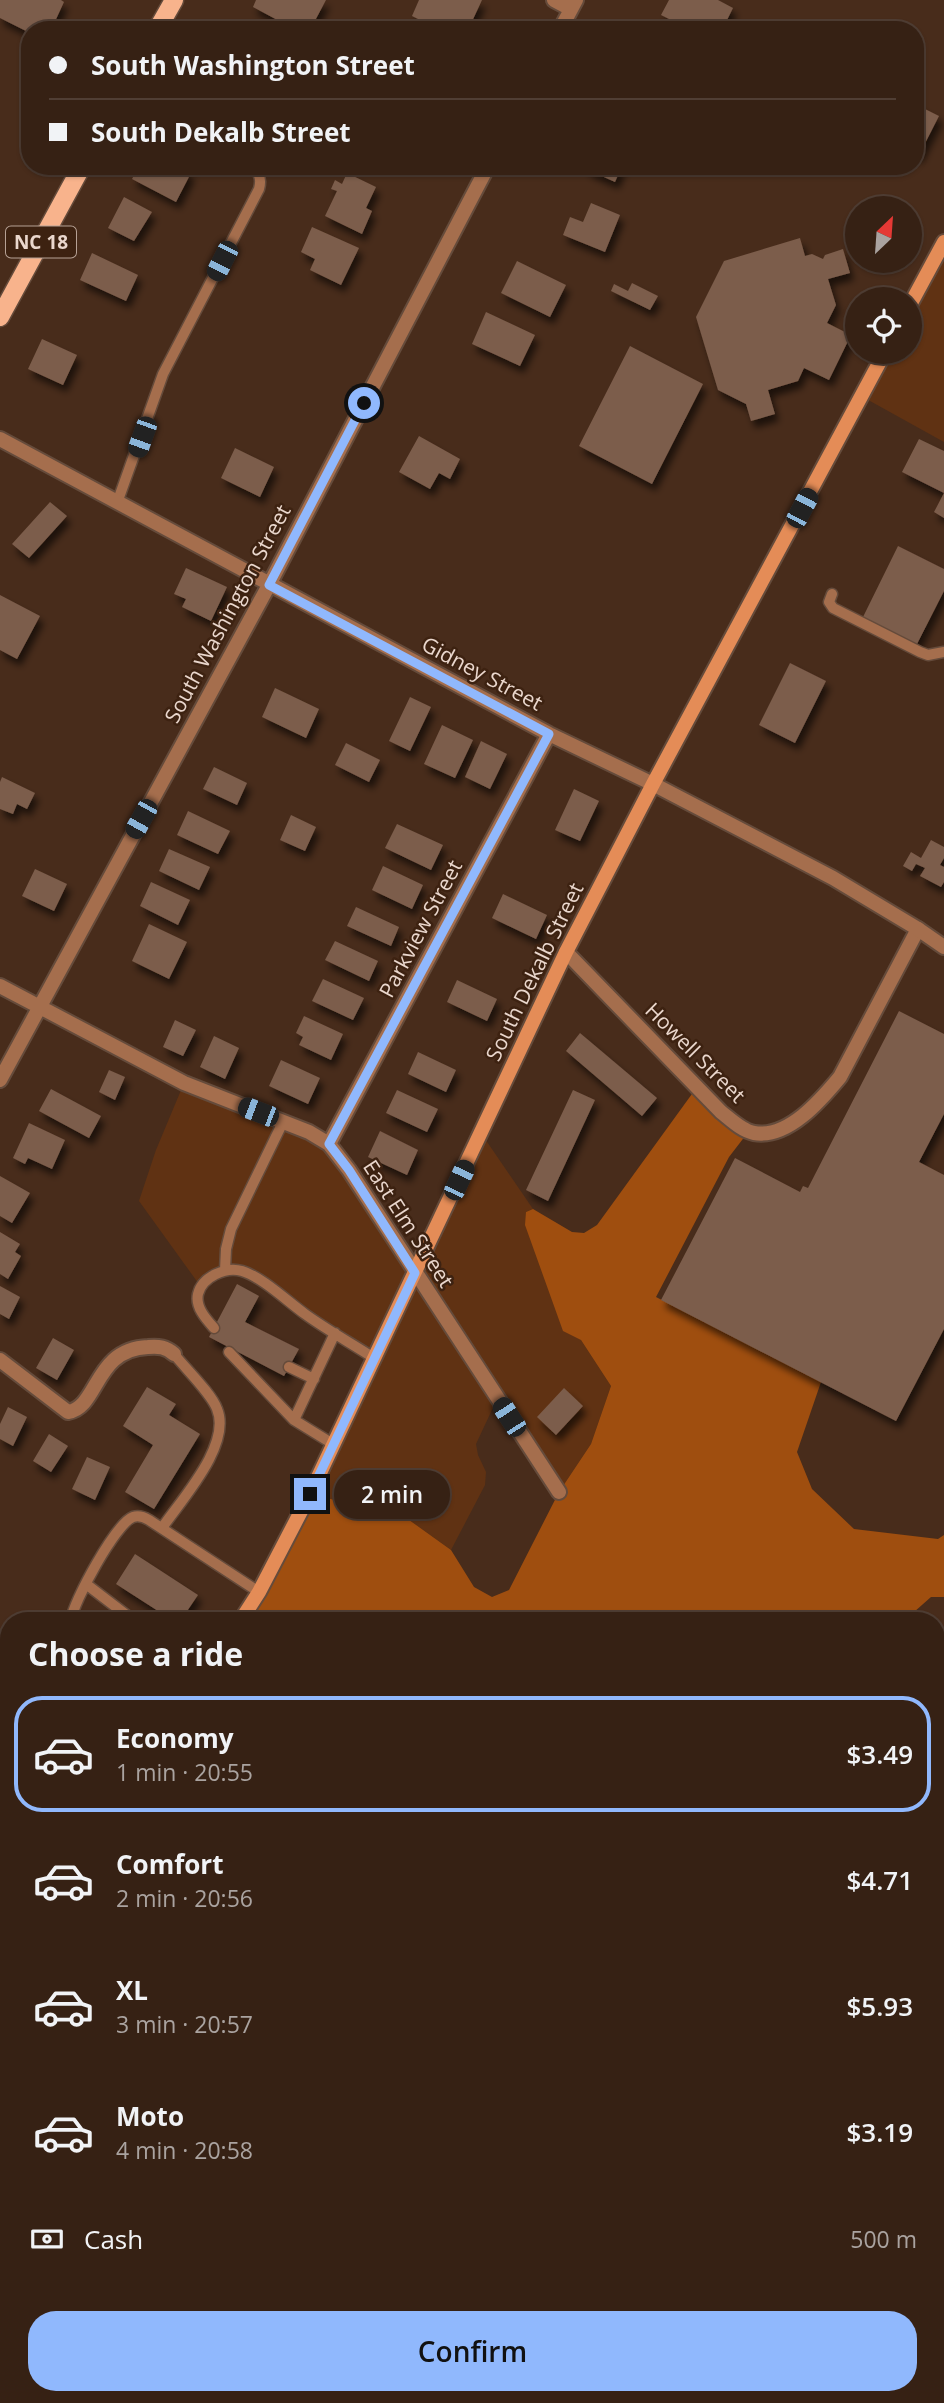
<!DOCTYPE html>
<meta charset="utf-8">
<style>
:root{--surface:#362114;--page:#3d291d;--text:#f1f3f6;--muted:#aaa3a0;--line:#503e34;--accent:#90b8fd}
body{margin:0;font-family:"Open Sans",sans-serif;background:var(--page);color:var(--text);height:100vh;display:flex;flex-direction:column;font-size:26px;white-space:nowrap}
*{box-sizing:border-box;margin:0}
p{font-size:23px;color:var(--muted)}
.icon{flex:none;width:38px;height:38px;fill:none;stroke:currentColor;stroke-width:2;stroke-linecap:round;stroke-linejoin:round}
.map{position:relative;flex:1;overflow:hidden}
.details{position:absolute;left:0px;top:1612px;width:945px;height:793px;display:flex;flex-direction:column;background:var(--surface);border-radius:28px 28px 0 0;box-shadow:0 2px 5px #0004,0 0 0 2px var(--line)}
.details>*{flex:none}
.top-card{position:absolute;left:21px;top:21px;width:903px;height:154px;border-radius:28px;box-shadow:0 2px 5px #0004,0 0 0 2px var(--line);display:grid;align-content:center;height:154px;padding:0 28px;background:var(--surface)}
.needle{width:46px;rotate:25deg}
.fabs{position:absolute;left:845px;top:196px;display:grid;gap:14px}
.fabs a{display:grid;place-items:center;width:77px;height:77px;border-radius:50%;background:var(--surface);box-shadow:0 2px 5px #0004,0 0 0 2px var(--line);font-size:35px}
.end{position:absolute;width:32px;height:32px;margin:-16px;border:9px solid #90b8fd;background:#111;box-shadow:0 0 0 4px #111}
.from{border-radius:50%}
.bubble{position:absolute;height:49px;border-radius:24px;background:var(--surface);box-shadow:0 2px 5px #0004,0 0 0 2px var(--line);font-size:23px;font-weight:600;line-height:49px;text-align:center}
.car{position:absolute;width:21px;height:42px;margin:-21px -10px;border-radius:9px;box-shadow:0 0 5px 2px #0007;background:linear-gradient(#222 24%,#8ab4d8 0 40%,#222 0 76%,#8ab4d8 0 86%,#222 0)}
.top-card b{display:flex;align-items:center;gap:24px;height:66px;font-size:26px}
.top-card b+b{border-top:2px solid var(--line)}
.top-card i{width:18px;height:18px;background:var(--text)}
ul{padding:0;list-style:none}
li{display:flex;align-items:center;gap:21px;height:116px;margin:0 14px 10px;padding:0 14px;border:4px solid transparent;border-radius:28px}
li div{flex:1}
li b{display:block;font-size:26px}
li em{font-style:normal;font-weight:600}
li.current{border-color:var(--accent)}
li>.icon{width:63px;height:63px;stroke-width:1.5}
h2{padding:0 28px;font-size:32px;line-height:84px}
.pay{display:flex;align-items:center;gap:18px;height:77px;padding:0 28px;font-size:26px}
.pay p{margin-inline-start:auto}
.action{display:flex;gap:14px;margin-top:auto;padding:14px 28px}
.action a{flex:1;height:80px;border-radius:28px;background:var(--accent);color:#111;font-size:28px;font-weight:600;line-height:80px;text-align:center}
.map>svg:first-child{display:block}
.green{fill:#603213}
.forest{fill:#9f4e0f}
.building{fill:#7c5d4b;filter:url(#shadow)}
.lines{fill:none;stroke-linecap:round;stroke-linejoin:round}
.service-casing{stroke:#654b3b;stroke-width:13}
.minor-casing{stroke:#654b3b;stroke-width:18}
.tertiary-casing{stroke:#654b3b;stroke-width:18}
.secondary-casing{stroke:#654b3b;stroke-width:18}
.primary-casing{stroke:#654b3b;stroke-width:21}
.trunk-casing{stroke:#654b3b;stroke-width:23}
.service{stroke:#a56e4d;stroke-width:10}
.minor{stroke:#a56e4d;stroke-width:14}
.tertiary{stroke:#a56e4d;stroke-width:14}
.secondary{stroke:#e48c57;stroke-width:14}
.primary{stroke:#f8b38c;stroke-width:18}
.trunk{stroke:#f8c7ac;stroke-width:19}
.route{stroke:#90b8fd;stroke-width:9}
.labels{text-anchor:middle;stroke-width:5;stroke-linejoin:round;paint-order:stroke}
.shield{fill:#3d2211;stroke:#b6a195;stroke-width:2}
.shield-label{font-size:19px;font-weight:bold;fill:#ead7cd}
.street-label{font-size:21px;fill:#ead7cd;stroke:#3d2211}
</style>
<div class="map">
<svg width="944" height="2403" viewBox="0 0 944 2403">
<defs>
<filter id="shadow"><feDropShadow dx="4" dy="7" stdDeviation="3.5" flood-color="#0009"/></filter>
</defs>
<rect width="100%" height="100%" fill="#482c1b"/>
<path class="green" d="M944,242V442L861,396L885,352H910V305Z
M184,1083L329,1144L415,1273L481,1133L533,1209L526,1212L581,1340L611,1386L591,1444L559,1492L497,1399L476,1444L478,1455L486,1472L485,1485L451,1550L405,1517L310,1494L374,1358L258,1280L225,1270L201,1287L139,1201L156,1150Z
M9,1775V1791L6,1794L9,1797V1814L0,1818V1782Z
M9,1834V1870L0,1877V1836Z"/>
<path class="forest" d="M697,1087L749,1131L729,1157L656,1297L821,1382L797,1452L812,1489L854,1529L938,1539L944,1535V1597H931L905,1620H241L310,1494L405,1517L451,1550L474,1587L492,1597L509,1590L559,1492L591,1444L611,1386L581,1340L563,1331L525,1225L526,1212L533,1209L572,1232L584,1233L597,1225Z
M5,2349L9,2351V2394L0,2403V2353Z"/>
<path class="building" d="M0,0H61L64,2L51,30H30V33L0,18Z
M256,0H326L310,30H296L253,7Z
M419,0H482L468,30H440L412,16Z
M669,0H718L733,8L722,30H691L661,15Z
M915,104L939,116L918,157L915,155Z
M139,166H178L191,173L176,202L132,179Z
M587,166H622L615,182L586,169Z
M347,173L376,187L366,208L372,211L362,234L325,216L337,191L331,189L335,180L342,184Z
M124,197L152,212L134,241L108,228Z
M591,203L620,215L605,252L563,235L570,217L583,222Z
M312,227L359,248L341,285L310,270L315,259L301,252Z
M800,238L805,256L812,254L823,259L825,255L843,249L850,273L828,279L836,305L827,323L851,335L829,380L804,368L798,381L768,390L775,414L751,421L746,404L718,390L696,317L724,261Z
M92,253L138,275L126,301L80,280Z
M517,261L566,285L550,317L501,293Z
M632,283L658,296L650,310L611,291L614,284L628,291Z
M486,312L535,335L520,366L472,344Z
M42,339L77,355L63,385L28,369Z
M630,346L703,384L652,484L579,446Z
M419,436L460,459L450,479L439,473L430,489L399,472Z
M919,439L944,451V518L934,512L944,493L902,472Z
M235,448L274,467L260,497L221,478Z
M50,502L67,516L29,558L12,544Z
M898,546L944,569V591L917,644L863,617Z
M186,568L227,587L211,621L182,607L186,599L174,594Z
M0,595L40,616L17,659L0,650Z
M790,663L826,681L795,743L759,725Z
M275,688L319,709L306,738L262,717Z
M410,697L431,707L410,751L389,741Z
M442,725L473,740L455,778L424,764Z
M481,741L507,754L490,789L465,777Z
M346,743L380,760L369,782L335,765Z
M214,767L247,783L237,805L203,789Z
M2,777L35,793L27,809L17,804L13,814L0,809V782Z
M574,789L599,801L580,841L555,830Z
M188,811L230,831L218,854L177,835Z
M291,815L316,827L305,851L280,840Z
M397,824L443,845L431,870L385,848Z
M931,840L944,847V858L940,865L944,867V882L941,887L920,876L925,868L916,864L912,871L903,866L911,852L921,858Z
M169,849L210,867L199,890L159,871Z
M383,866L423,885L412,909L372,890Z
M35,869L67,884L54,911L22,896Z
M151,882L190,900L178,925L140,906Z
M503,894L547,915L536,939L492,918Z
M356,907L399,927L391,946L347,926Z
M149,924L187,942L169,979L132,961Z
M335,941L378,961L369,981L325,960Z
M323,979L364,998L353,1020L312,1001Z
M457,980L497,999L487,1021L447,1002Z
M899,1011L944,1034V1114L919,1162L944,1175V1329L896,1421L661,1300L735,1158L800,1192L803,1186L808,1188Z
M304,1016L343,1034L331,1060L299,1045L303,1037L296,1033Z
M175,1020L196,1030L183,1056L163,1047Z
M580,1033L657,1098L642,1116L566,1051Z
M214,1036L239,1048L225,1079L200,1067Z
M418,1052L456,1070L446,1092L408,1074Z
M281,1060L320,1078L308,1104L269,1086Z
M109,1070L125,1077L115,1100L99,1092Z
M51,1089L101,1116L89,1138L39,1111Z
M397,1090L438,1109L427,1132L386,1113Z
M573,1090L595,1100L548,1201L526,1190Z
M29,1123L65,1140L52,1169L28,1158L25,1164L13,1158Z
M380,1131L418,1150L407,1175L368,1157Z
M0,1176L30,1193L12,1223L0,1216Z
M0,1232L20,1244L15,1252L21,1256L8,1279L0,1274Z
M237,1284L259,1296L245,1322L299,1349L284,1376L209,1337Z
M0,1286L20,1297L9,1319L0,1314Z
M53,1338L74,1350L57,1380L36,1368Z
M147,1387L176,1404L169,1415L200,1434L154,1509L125,1492L153,1445L123,1426Z
M564,1388L583,1406L556,1435L537,1417Z
M8,1407L27,1417L13,1446L0,1439V1424Z
M49,1434L68,1446L51,1472L33,1461Z
M87,1457L110,1467L95,1500L72,1489Z
M135,1554L198,1595L181,1620H172L116,1584Z
M0,1704L9,1713V1775L0,1784Z
M944,1829V1861L936,1853V1836Z
M583,2396H629L625,2399L628,2403H580L578,2400Z"/>
<g class="lines">
<g class="service-casing">
<path id="service" d="M117,503L163,374L259,189C262,178 259,171 249,166
M832,594L829,602L833,608L920,652L928,655L944,652
M225,1270L226,1249L231,1229L283,1122
M214,1328C206,1319 195,1307 198,1294C202,1277 226,1266 242,1271C262,1277 287,1301 305,1314C327,1330 351,1343 374,1358
M229,1352L294,1420L333,1444
M289,1367L314,1379
M294,1420L335,1333
M162,1528C181,1500 232,1445 217,1409C212,1394 185,1368 174,1354
M86,1584L133,1620
M71,1620C73,1602 116,1523 133,1517C139,1515 144,1517 149,1520L259,1592
M936,1786L944,1780
M936,1926L944,1941
M936,1982L944,1975
M0,2336L9,2329
M843,2396L849,2403
M41,2403L49,2396
M405,2403L414,2396"/>
</g>
<g class="minor-casing">
<path id="minor" d="M554,0L571,9
M560,30L576,0
M0,439L549,734L653,784
M566,952L721,1112C730,1119 742,1131 754,1133C788,1139 821,1100 840,1077L918,929
M0,986L184,1083L309,1132L329,1144L349,1170L559,1492
M0,1080L269,585L488,166
M329,1144L549,734
M0,1360L68,1412C99,1407 94,1349 148,1347C159,1346 166,1347 174,1354
M341,2396L346,2403"/>
</g>
<g class="tertiary-casing">
<path id="tertiary" d="M653,784L833,878L918,929L944,947"/>
</g>
<g class="secondary-casing">
<path id="secondary" d="M910,305L944,242
M241,1620L259,1592L310,1494L566,952L653,784L885,352
M0,1898L9,1890"/>
</g>
<g class="primary-casing">
<path id="primary" d="M157,30L174,0
M0,317L82,166"/>
</g>
<g class="trunk-casing">
<path id="trunk" d="M0,2184L9,2194
M0,2255L9,2264
M128,2396L134,2403
M191,2396L198,2403"/>
</g>
<use href="#service" class="service"/>
<use href="#minor" class="minor"/>
<use href="#tertiary" class="tertiary"/>
<use href="#secondary" class="secondary"/>
<use href="#primary" class="primary"/>
<use href="#trunk" class="trunk"/>
</g>
<g class="lines">
<path class="route" d="M310,1494L415,1273L349,1170L329,1144L549,734L269,585L364,403"/>
</g>
<g class="labels">
<rect class="shield" x="6" y="226.5" width="70" height="31" rx="5"/>
<g class="shield-label">
<text x="41" y="249">NC 18</text>
</g>
<g class="street-label">
<text transform="translate(228 614) rotate(-62)" y="7">South Washington Street</text>
<text transform="translate(482 674) rotate(28)" y="7">Gidney Street</text>
<text transform="translate(421 929) rotate(-62)" y="7">Parkview Street</text>
<text transform="translate(535 972) rotate(-64)" y="7">South Dekalb Street</text>
<text transform="translate(695 1053) rotate(45)" y="7">Howell Street</text>
<text transform="translate(408 1224) rotate(57)" y="7">East Elm Street</text>
</g>
</g>
</svg>
<div class="fabs">
<a><svg class="needle" viewBox="-14 -14 28 28"><path d="M0-13l5 13h-10z" fill="#e53935"/><path d="M0 13l5-13h-10z" fill="#aaa3a0"/></svg></a>
<a><svg class="icon" aria-label="locate" viewBox="0 0 24 24"><circle cx="12" cy="12" r="6"/><path d="M12 2v4M12 18v4M2 12h4M18 12h4"/></svg></a>
</div>
<i class="end from" style="left:364px;top:403px"></i>
<i class="end" style="left:310px;top:1494px"></i>
<div class="bubble" style="left:334px;top:1470px;width:116px">2 min</div>
<i class="car" style="left:222px;top:261px;rotate:207deg"></i>
<i class="car" style="left:142px;top:437px;rotate:200deg"></i>
<i class="car" style="left:802px;top:508px;rotate:28deg"></i>
<i class="car" style="left:141px;top:819px;rotate:209deg"></i>
<i class="car" style="left:258px;top:1112px;rotate:291deg"></i>
<i class="car" style="left:459px;top:1180px;rotate:25deg"></i>
<i class="car" style="left:509px;top:1417px;rotate:327deg"></i>
<div class="top-card">
<b><i class="from"></i>South Washington Street</b>
<b><i></i>South Dekalb Street</b>
</div>
<section class="details">
<h2>Choose a ride</h2>
<ul>
<li class="current"><svg class="icon" aria-label="car" viewBox="0 0 24 24"><path d="M5 17H2v-5l4-1 3-4h7l3 4 3 1v5h-3M9 17h6M6 11h13"/><circle cx="7" cy="17" r="2"/><circle cx="17" cy="17" r="2"/></svg><div><b>Economy</b><p>1 min · 20:55</p></div><em>$3.49</em></li>
<li><svg class="icon" aria-label="car" viewBox="0 0 24 24"><path d="M5 17H2v-5l4-1 3-4h7l3 4 3 1v5h-3M9 17h6M6 11h13"/><circle cx="7" cy="17" r="2"/><circle cx="17" cy="17" r="2"/></svg><div><b>Comfort</b><p>2 min · 20:56</p></div><em>$4.71</em></li>
<li><svg class="icon" aria-label="car" viewBox="0 0 24 24"><path d="M5 17H2v-5l4-1 3-4h7l3 4 3 1v5h-3M9 17h6M6 11h13"/><circle cx="7" cy="17" r="2"/><circle cx="17" cy="17" r="2"/></svg><div><b>XL</b><p>3 min · 20:57</p></div><em>$5.93</em></li>
<li><svg class="icon" aria-label="car" viewBox="0 0 24 24"><path d="M5 17H2v-5l4-1 3-4h7l3 4 3 1v5h-3M9 17h6M6 11h13"/><circle cx="7" cy="17" r="2"/><circle cx="17" cy="17" r="2"/></svg><div><b>Moto</b><p>4 min · 20:58</p></div><em>$3.19</em></li>
</ul>
<div class="pay"><svg class="icon" aria-label="cash" viewBox="0 0 24 24"><path d="M3 7h18v10H3z"/><circle cx="12" cy="12" r="2"/></svg>Cash<p>500 m</p></div>
<div class="action"><a>Confirm</a></div>
</section>
</div>
